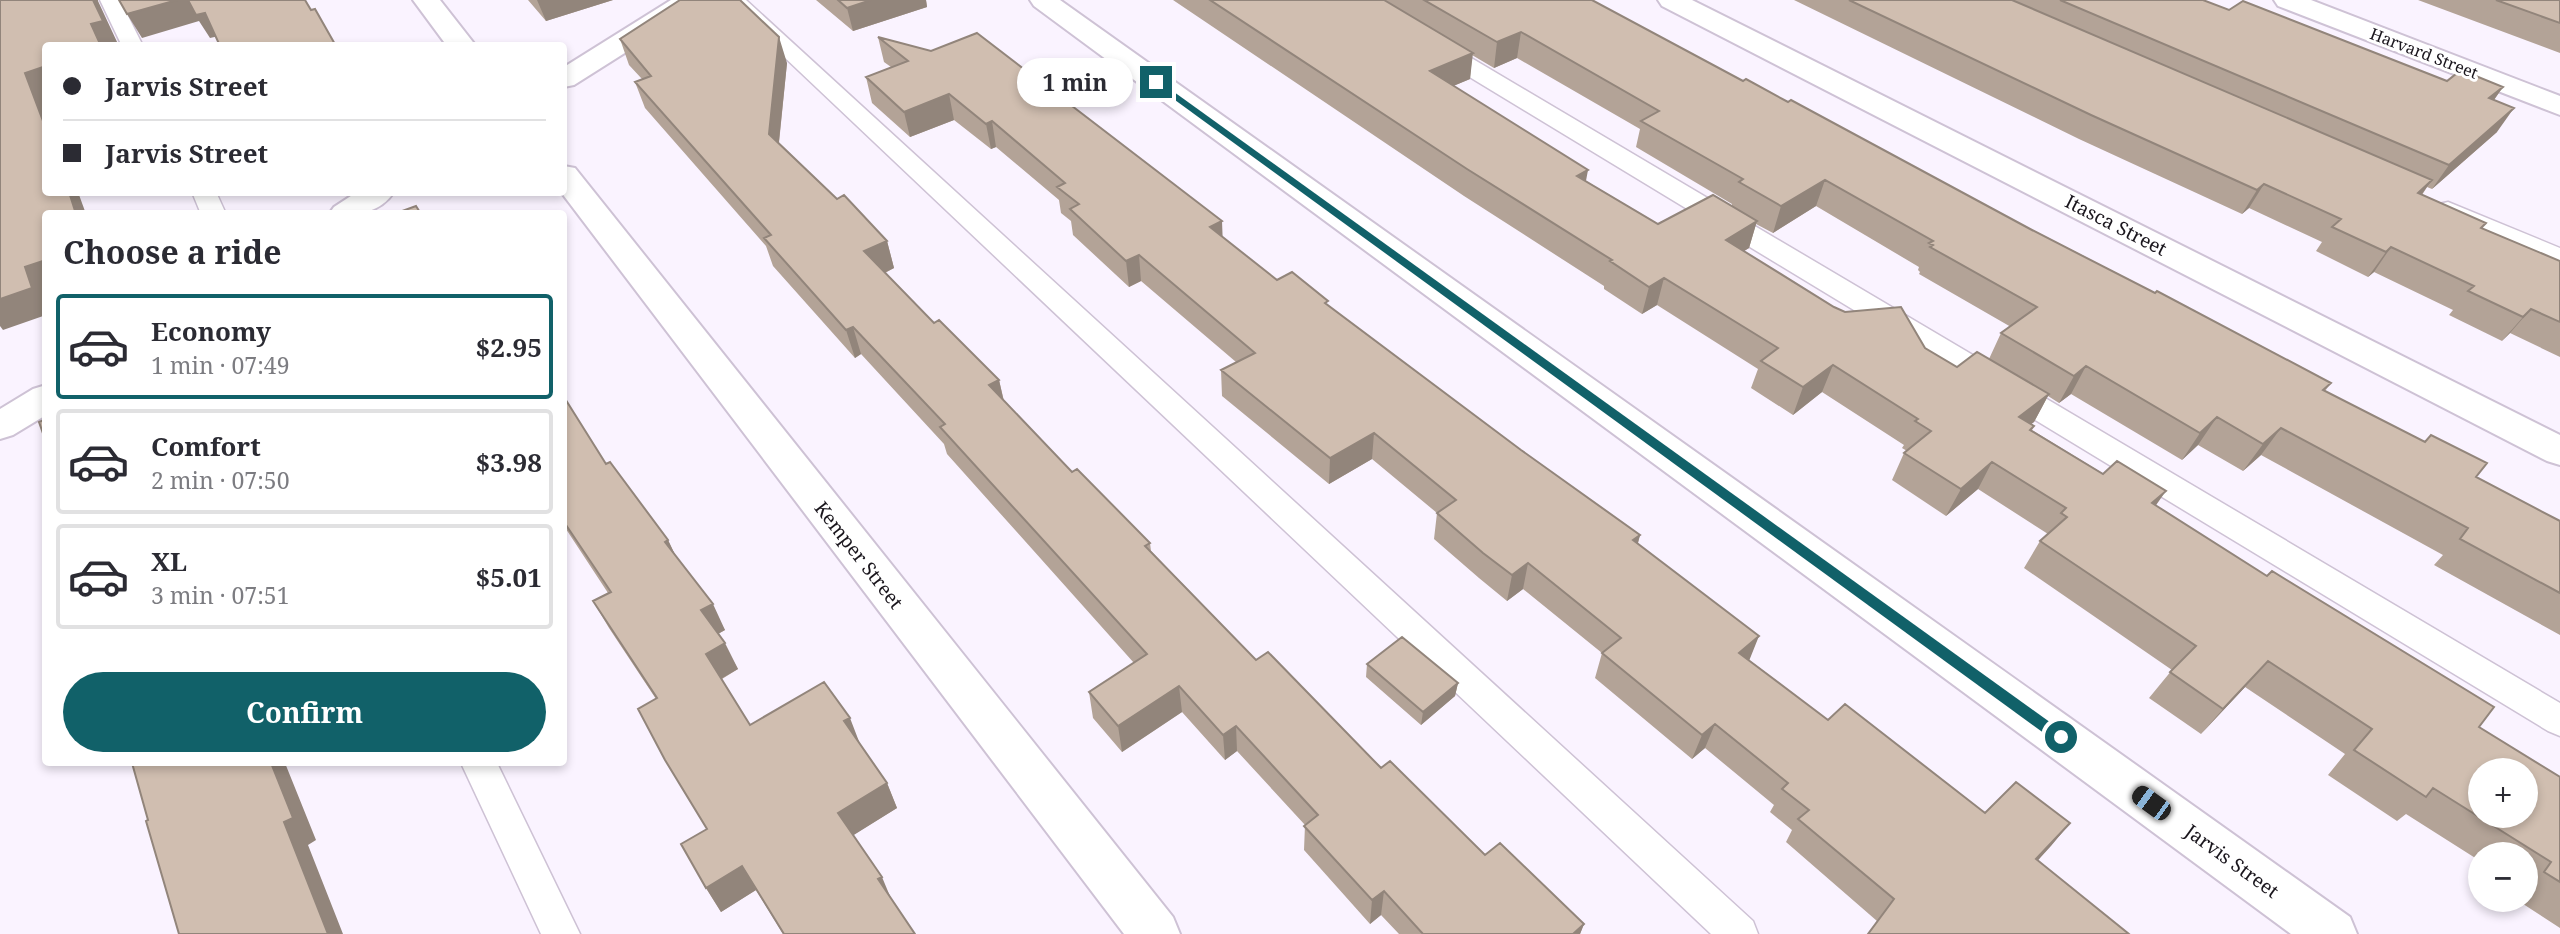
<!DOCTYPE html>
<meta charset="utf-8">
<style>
:root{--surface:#fff;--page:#f7f7f7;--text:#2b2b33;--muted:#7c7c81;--line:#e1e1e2;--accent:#116169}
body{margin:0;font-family:"Noto Serif",serif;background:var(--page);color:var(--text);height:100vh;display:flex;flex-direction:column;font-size:26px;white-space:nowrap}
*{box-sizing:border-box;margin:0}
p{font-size:23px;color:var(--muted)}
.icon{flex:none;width:38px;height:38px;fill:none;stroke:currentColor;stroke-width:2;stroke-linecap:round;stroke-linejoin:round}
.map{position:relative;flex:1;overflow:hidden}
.side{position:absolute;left:42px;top:210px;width:525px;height:556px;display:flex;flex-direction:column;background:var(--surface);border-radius:7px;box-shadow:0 4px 10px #0003}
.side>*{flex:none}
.top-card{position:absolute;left:42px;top:42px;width:525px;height:154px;border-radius:7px;box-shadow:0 4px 10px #0003;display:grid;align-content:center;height:154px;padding:0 21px;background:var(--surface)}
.controls{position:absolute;left:2468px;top:758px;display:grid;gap:14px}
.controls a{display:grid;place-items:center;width:70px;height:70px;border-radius:50%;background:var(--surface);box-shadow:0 4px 10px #0003;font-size:35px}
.end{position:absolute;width:32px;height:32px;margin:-16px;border:9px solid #116169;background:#fff;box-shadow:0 0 0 4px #fff}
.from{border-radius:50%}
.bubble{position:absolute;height:49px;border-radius:24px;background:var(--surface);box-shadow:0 4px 10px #0003;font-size:23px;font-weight:700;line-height:49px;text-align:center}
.car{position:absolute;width:21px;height:42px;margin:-21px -10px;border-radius:9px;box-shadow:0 0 5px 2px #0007;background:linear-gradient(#222 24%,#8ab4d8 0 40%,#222 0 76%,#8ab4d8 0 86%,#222 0)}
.top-card b{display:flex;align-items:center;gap:24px;height:66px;font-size:26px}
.top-card b+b{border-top:2px solid var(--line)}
.top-card i{width:18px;height:18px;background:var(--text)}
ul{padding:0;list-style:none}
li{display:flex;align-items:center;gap:21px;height:105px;margin:0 14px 10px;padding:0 7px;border:4px solid var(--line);border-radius:7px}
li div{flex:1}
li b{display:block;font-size:26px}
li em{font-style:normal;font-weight:700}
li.on{border-color:var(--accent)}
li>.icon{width:63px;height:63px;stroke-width:1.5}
h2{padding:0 21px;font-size:32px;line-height:84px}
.button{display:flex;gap:14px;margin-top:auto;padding:14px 21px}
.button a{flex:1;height:80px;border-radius:42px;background:var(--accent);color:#fff;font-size:28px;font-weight:700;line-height:80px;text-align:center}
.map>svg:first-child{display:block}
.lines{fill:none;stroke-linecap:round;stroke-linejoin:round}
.service-casing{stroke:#cec2d5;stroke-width:3}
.minor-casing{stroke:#cec2d5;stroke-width:4}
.service{fill:#fff;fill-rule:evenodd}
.minor{fill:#fff;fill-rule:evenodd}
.wall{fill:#b3a397;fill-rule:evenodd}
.shaded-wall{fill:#92857b}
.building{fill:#d0beb0;stroke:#92857b;stroke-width:2;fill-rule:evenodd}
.route{fill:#116169}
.labels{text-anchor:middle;stroke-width:6;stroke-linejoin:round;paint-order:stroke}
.far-street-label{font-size:16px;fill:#1a161d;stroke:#fff}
.street-label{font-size:19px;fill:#1a161d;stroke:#fff}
</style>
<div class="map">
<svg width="2560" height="934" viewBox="0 0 2560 934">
<rect width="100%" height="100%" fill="#faf3ff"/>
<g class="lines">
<g class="service-casing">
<path id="service" d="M100,0H120L143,46H122Z
M724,0H746L1753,921L1758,934H1711Z
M1438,42L1446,43L2560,703V736L2548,731L1430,53L1427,48L1430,43Z
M192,192H216L226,214H201Z
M2448,202L2560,248V266L2439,214L2436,209L2439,204Z
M461,763H497L580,934H541Z"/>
</g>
<g class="minor-casing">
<path id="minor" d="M413,0H440L476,46H447Z
M671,0H703L699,6L574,85L564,87V67Z
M1030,0H1060L2350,917L2357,934H2291L1034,6Z
M1658,0H1692L2560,435V465L2547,461L1662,6Z
M2274,0H2311L2560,96V115L2278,6Z
M564,166L575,168L1173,917L1180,934H1124L561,192H564Z
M357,192H394C378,216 354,214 329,214L334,207Z
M46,385V415L13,435L0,439V409L33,389Z"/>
</g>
<use href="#service" class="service"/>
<use href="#minor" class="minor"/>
</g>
<path class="wall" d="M528,0H613L546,21Z
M816,0H926L927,7L853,31Z
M1173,0H1592L1743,81L2331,383L2325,391L2476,477L2560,521V635L2434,565L2443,555L2261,455L2243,471L2198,445L2182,460L2071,394L2059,403L2048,396L2034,422L2030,424L2034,426L2032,430L2156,506L2479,727L2560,777V928L2517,900H2525V854H2480V861L2406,814L2397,821L2328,775L2345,754L2245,687L2201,734L2149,698L2172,670L2024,568L2040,541L2048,534L1978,489L1946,516L1892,480L1904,453L1907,451L1902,448L1904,445L1822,392L1793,415L1751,388L1758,369L1657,305L1642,314L1604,289V286L1464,196ZM1472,55L1494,68L1517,58L1640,129L1636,147L1732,204V206L1658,224L1586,181L1453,86L1470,79ZM1816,206L1919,267L1918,270L1920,272L1919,274L2011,327L2001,333L1989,359L1957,367L1925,348L1834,307L1744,251L1749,248L1756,224L1773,233Z
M1794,0H2203L2229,10L2447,81L2503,87L2494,100L2497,132L2432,189L2427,187L2422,195L2482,228L2560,261V357L2510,333L2502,341L2449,315L2453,310L2374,272L2368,277L2316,251L2322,242L2249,208L2242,214L2079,139Z
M2418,0H2560V53Z
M878,37L1223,237L1277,280L1328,305L1521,450L1640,535L1638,543L1749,660L1828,720L1985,813L2070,823L2038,860L1877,921L1786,842L1792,830L1770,812L1774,805L1705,748L1692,759L1595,678L1602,653L1523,589L1507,601L1479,578L1434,539L1437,513L1372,459L1329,484L1222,396L1221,370L1236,362L1141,281L1129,287L1073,235L1071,221L1061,213L1059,200L996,147L991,149L954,120L910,137L872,103L866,77L891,67L884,62Z
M620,39L787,63L779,143L837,199L887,241L894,268L885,273L934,323L999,380L1004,401L1072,472L1150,543L1151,551L1256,660L1485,855L1584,924L1580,934H1399L1381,915L1370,924L1304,850L1305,825L1237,751L1225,760L1182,712L1122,752L1093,718L1089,692L1134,663L947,454L944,444L861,354L855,358L773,266L766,246L645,108L635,82L642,79L629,65Z
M564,397L606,464L668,540L675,555L725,630L718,634L738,669L722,679L750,725L860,744L887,783L897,808L853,835L892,900L915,934H783L756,890L721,912L706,888L707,829L656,699L609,628L593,601L608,593L564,526Z
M1367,664L1458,683L1455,696L1421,725L1366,677Z"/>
<path class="shaded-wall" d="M93,0H98V1L118,44L101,46L91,24Z
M177,0H188L205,13L219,36L210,38L199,21L142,38L127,14Z
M537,0H613L546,21Z
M871,0H926L927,7L853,31L847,8Z
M1521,32L1517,58L1494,68L1497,42Z
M779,37L787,63L777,160L769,134Z
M1473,53L1470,79L1427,97L1430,71Z
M46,66V95L42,96L46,106V129L25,73Z
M2503,87L2486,111L2489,98Z
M949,94L954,120L910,137L904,112Z
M2514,108L2497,132L2432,189L2449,165Z
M992,121L996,147L991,149L986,124Z
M1588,170L1583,197L1577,176Z
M1825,180L1816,206L1773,233L1781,206Z
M2432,180L2414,205L2418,193Z
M2264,184L2249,208L2242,214L2257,190Z
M69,192H78L86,214H76Z
M1222,221L1223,247L1210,227Z
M1757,221L1749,248L1718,267L1726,240Z
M887,241L894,268L872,279L864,251Z
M2391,247L2374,272L2368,277L2386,252Z
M1139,255L1141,281L1129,287L1126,261Z
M46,260V315L3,330L0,326V299L25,267Z
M1664,278L1657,305L1642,314L1649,287Z
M2531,309L2510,333L2502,341L2523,317Z
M853,327L861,354L855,358L846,330Z
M1833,365L1822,392L1793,415L1803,387Z
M2086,366L2071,394L2059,403L2074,376Z
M999,380L1005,407L989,385Z
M2049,394L2034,422L2004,444L2019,417Z
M2217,417L2198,445L2182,460L2200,433Z
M2281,428L2261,455L2243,471L2263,444Z
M1374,433L1372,459L1329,484L1330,458Z
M1992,462L1978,489L1946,516L1961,489Z
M2166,491L2147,518L2152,503Z
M1640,535L1633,561V540Z
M668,540L681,567L665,542Z
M1528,563L1523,589L1507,601L1512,575Z
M713,604L725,630L714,636L701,610Z
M1759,636L1749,661L1739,653Z
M725,643L738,669L719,680L706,654Z
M2268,661L2245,687L2201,734L2223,709Z
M1458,683L1455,696L1421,725L1423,712Z
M1179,686L1182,712L1122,752L1118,726Z
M850,718L860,744L844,721Z
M1715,724L1705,748L1692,759L1702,735Z
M1236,726L1237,751L1225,760L1223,735Z
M271,763H285L316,840L308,845L343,934H328L284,822Z
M887,783L897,808L849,838L838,813Z
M2070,823L2051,846L2018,882L2036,859Z
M742,866L756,890L721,912L706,888Z
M882,877L892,901L878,879Z
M1384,891L1381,915L1370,924L1372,900Z
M1584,924L1580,934H1573Z"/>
<path class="building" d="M0,0H93L103,21L91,24L101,46H46V66L25,73L46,129V192H69L76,214H46V260L25,267L32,288L0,299Z
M119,0H177L127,14Z
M188,0H305L311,10L315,9L336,46H220L205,13L196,15Z
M680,0H740L779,37L769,134L837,199L844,195L887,241L864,251L934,323L939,320L999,380L989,385L1072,472L1077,469L1150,543L1145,546L1256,660L1268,652L1381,768L1390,761L1485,855L1500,843L1584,924L1573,934H1423L1384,891L1372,900L1304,826L1318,815L1236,726L1223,735L1179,686L1118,726L1089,692L1147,654L940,427L945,424L853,327L846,330L764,238L771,235L635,82L651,76L620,39Z
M838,0H871L847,8Z
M1210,0H1384L1473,53L1430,71L1588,170L1577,176L1658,224L1713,195L1757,221L1726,240L1834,307L1845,312L1901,307L1925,348L1957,367L1977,352L2049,394L2019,417L2034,426L2030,430L2103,474L2117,461L2166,491L2152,503L2267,576L2272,571L2494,707L2479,727L2560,777V882L2544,872L2551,862L2433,788L2426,797L2354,750L2372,729L2268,661L2223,709L2170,672L2196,646L2040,541L2067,517L2061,513L2066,508L1992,462L1961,489L1904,453L1931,431L1915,421L1918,419L1833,365L1803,387L1761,361L1778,348L1664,278L1649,287L1610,261L1612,260L1467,169ZM2480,770H2525V816H2480Z
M1424,0H1592L1743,81L1746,79L1788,102L1791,100L2032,230L2155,293L2157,291L2331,383L2323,390L2425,442L2431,435L2487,463L2476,477L2560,521V593L2460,539L2468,528L2281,428L2263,444L2217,417L2200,433L2086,366L2074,376L2001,333L2037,307L1930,247L1933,245L1929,243L1933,241L1825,180L1781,206L1739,182L1743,179L1641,121L1659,111L1521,32L1497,42Z
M1849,0H2012L2432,180L2418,193L2486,223L2481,228L2560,261V322L2531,309L2523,317L2468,291L2474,286L2391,247L2386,252L2332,227L2341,219L2264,184L2257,190L2091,115Z
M2060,0H2203L2229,10L2243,1L2447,81L2461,70L2503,87L2489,98L2514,108L2449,165Z
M2496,0H2560V23Z
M977,33L1222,221L1210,227L1277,280L1292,272L1328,301L1325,303L1521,450L1640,535L1633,540L1759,636L1739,653L1828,720L1845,704L1985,813L2016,782L2070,823L2036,859L2129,934H1868L1894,899L1798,819L1809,810L1782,789L1788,783L1715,724L1702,735L1602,653L1621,638L1528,563L1512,575L1483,553L1437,513L1456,500L1374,433L1330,458L1221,370L1255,353L1139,255L1126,261L1070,209L1079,204L1057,187L1065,183L992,121L986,124L949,94L904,112L866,77L908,61L878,37L931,51Z
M416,206L421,214H394Z
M564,397L606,464L610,462L668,540L665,542L713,604L701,610L725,643L706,654L750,725L824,682L850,718L844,721L887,783L838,813L882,877L878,879L915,934H784L742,866L706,888L681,844L707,829L665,760L638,709L657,698L593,601L611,592L564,522Z
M46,419V442L39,422Z
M1402,637L1458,683L1423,712L1367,664Z
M132,763H271L293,818L284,822L328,934H179L146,821L148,820Z"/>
<path class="route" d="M1156,79L2065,733V742H2056L1153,84Z"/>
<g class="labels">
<g class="far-street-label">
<text transform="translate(2424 53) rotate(21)" y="6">Harvard Street</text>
</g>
<g class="street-label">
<text transform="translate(2116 225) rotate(27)" y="7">Itasca Street</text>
<text transform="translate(859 555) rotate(52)" y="7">Kemper Street</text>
<text transform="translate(2232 861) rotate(36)" y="7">Jarvis Street</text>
</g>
</g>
</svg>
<div class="controls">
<a>+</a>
<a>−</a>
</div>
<i class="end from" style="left:2061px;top:737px"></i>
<i class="end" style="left:1156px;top:82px"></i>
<div class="bubble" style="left:1017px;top:58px;width:116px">1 min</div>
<i class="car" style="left:2151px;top:803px;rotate:306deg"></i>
<div class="top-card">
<b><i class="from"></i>Jarvis Street</b>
<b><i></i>Jarvis Street</b>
</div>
<section class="side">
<h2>Choose a ride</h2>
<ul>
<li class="on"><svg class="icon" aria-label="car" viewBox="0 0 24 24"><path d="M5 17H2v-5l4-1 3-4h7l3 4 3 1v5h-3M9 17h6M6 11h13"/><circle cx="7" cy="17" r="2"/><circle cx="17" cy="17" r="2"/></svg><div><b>Economy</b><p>1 min · 07:49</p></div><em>$2.95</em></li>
<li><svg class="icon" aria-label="car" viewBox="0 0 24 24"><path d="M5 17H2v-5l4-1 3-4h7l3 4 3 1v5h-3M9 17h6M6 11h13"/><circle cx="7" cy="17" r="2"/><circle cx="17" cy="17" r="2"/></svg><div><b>Comfort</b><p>2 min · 07:50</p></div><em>$3.98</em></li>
<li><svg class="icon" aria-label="car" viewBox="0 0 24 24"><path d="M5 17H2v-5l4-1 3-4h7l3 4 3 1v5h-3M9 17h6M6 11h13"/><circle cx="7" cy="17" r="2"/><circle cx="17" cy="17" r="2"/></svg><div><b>XL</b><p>3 min · 07:51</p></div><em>$5.01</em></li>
</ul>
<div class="button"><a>Confirm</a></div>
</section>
</div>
